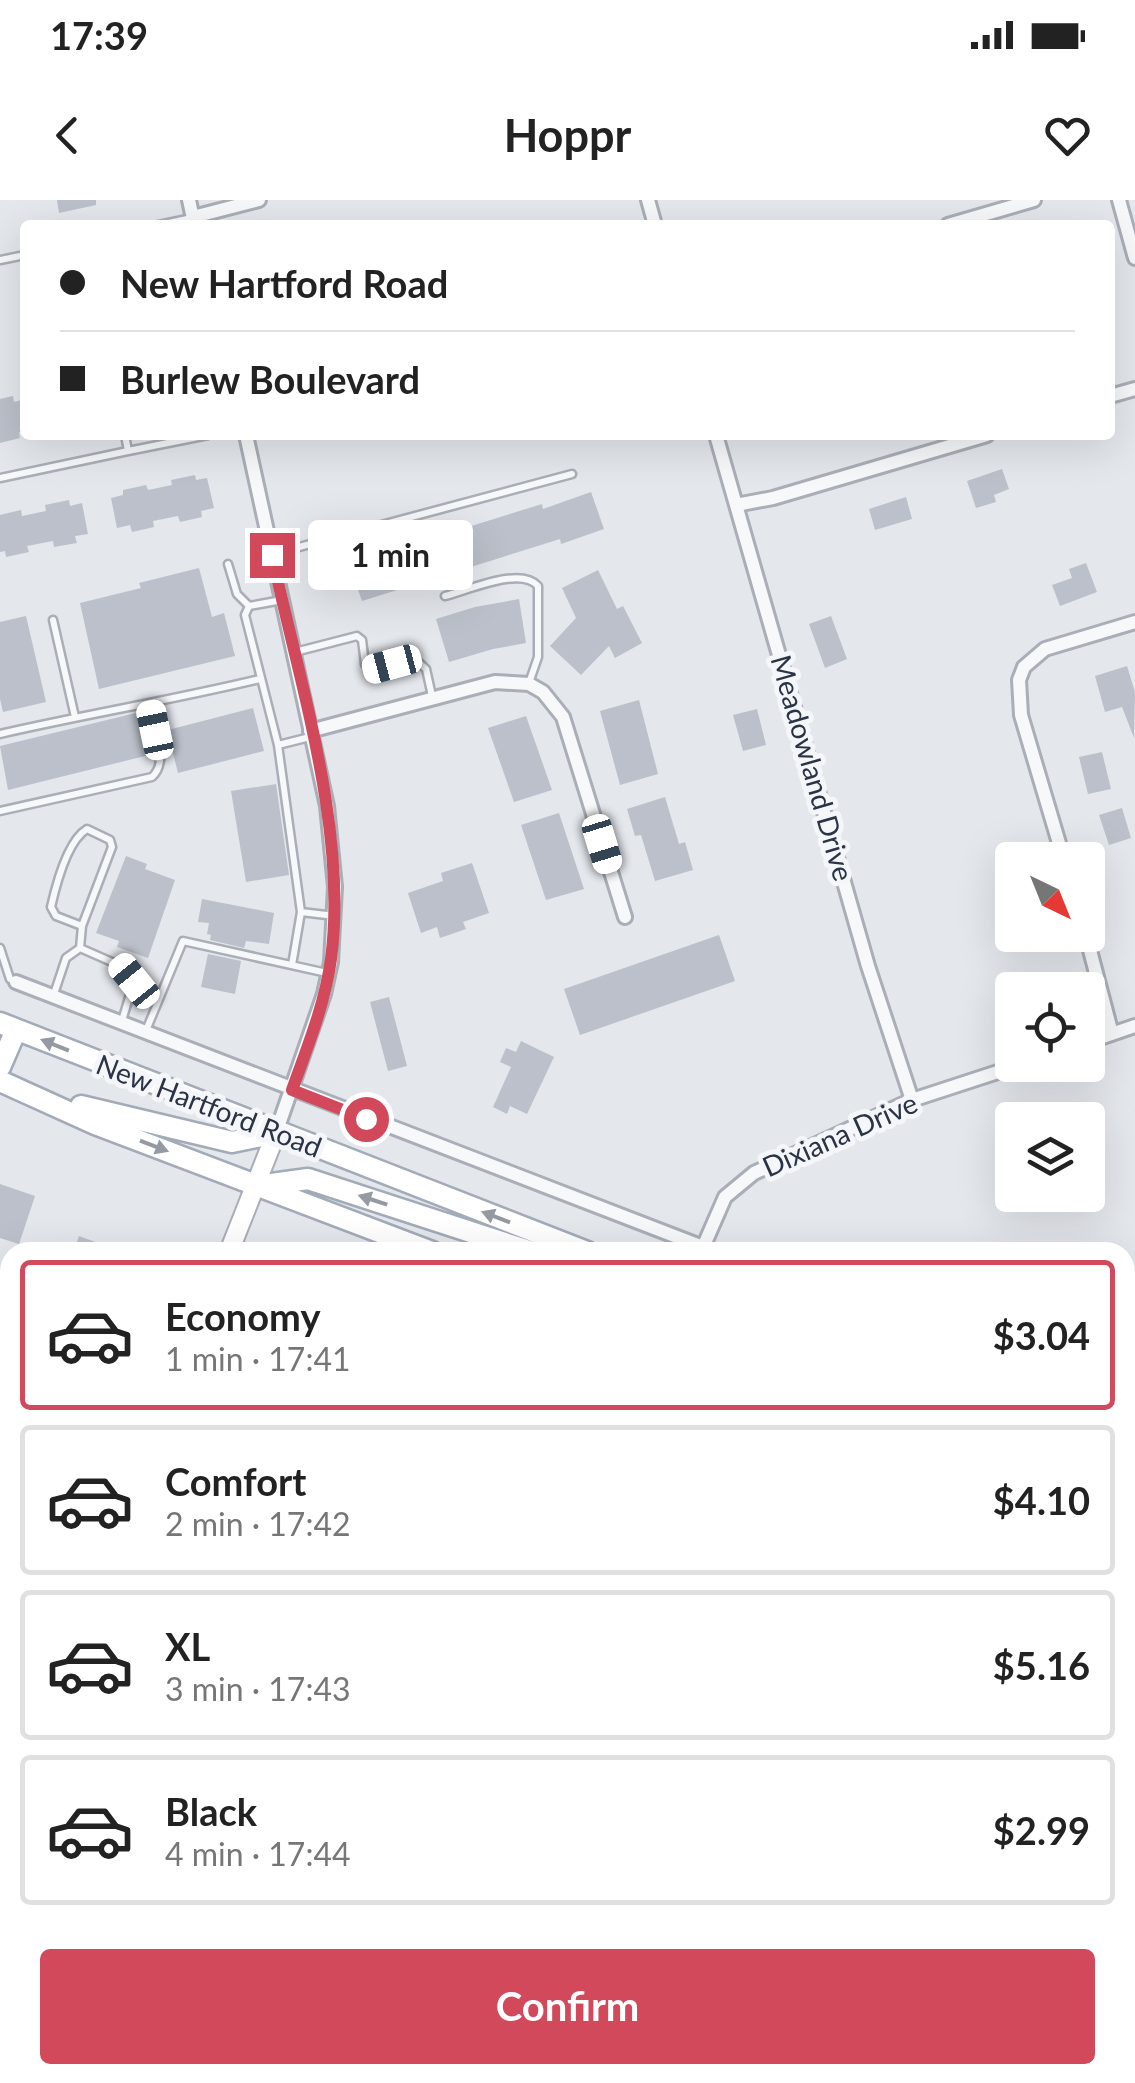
<!DOCTYPE html>
<meta charset="utf-8">
<style>
:root{--surface:#fff;--page:#f6f6f6;--text:#222;--muted:#767676;--line:#e0e0e0;--accent:#d1495b}
body{margin:0;font-family:Lato,sans-serif;background:var(--page);color:var(--text);height:100vh;display:flex;flex-direction:column;font-size:38px;white-space:nowrap}
*{box-sizing:border-box;margin:0}
p{font-size:32px;color:var(--muted)}
.icon{flex:none;width:55px;height:55px;fill:none;stroke:currentColor;stroke-width:2;stroke-linecap:round;stroke-linejoin:round}
.map{position:relative;flex:1;overflow:hidden}
.side{position:absolute;left:0px;top:1042px;width:1135px;height:842px;display:flex;flex-direction:column;background:var(--surface);border-radius:30px 30px 0 0;box-shadow:0 10px 40px #0002}
.side>*{flex:none}
.top-card{position:absolute;left:20px;top:20px;width:1095px;height:220px;border-radius:10px;box-shadow:0 10px 40px #0002;display:grid;align-content:center;height:220px;padding:0 40px;background:var(--surface)}
.needle{width:65px;rotate:137deg}
.tools{position:absolute;left:995px;top:642px;display:grid;gap:20px}
.tools a{display:grid;place-items:center;width:110px;height:110px;border-radius:10px;background:var(--surface);box-shadow:0 10px 40px #0002;font-size:50px}
.end{position:absolute;width:45px;height:45px;margin:-22px;border:12px solid #d1495b;background:#fff;box-shadow:0 0 0 5px #fff}
.from{border-radius:50%}
.bubble{position:absolute;height:70px;border-radius:10px;background:var(--surface);box-shadow:0 10px 40px #0002;font-size:32px;font-weight:700;line-height:70px;text-align:center}
.car{position:absolute;width:30px;height:60px;margin:-30px -15px;border-radius:12px;box-shadow:0 0 8px 2px #0007;background:linear-gradient(#fff 24%,#345 0 40%,#fff 0 76%,#345 0 86%,#fff 0)}
.top-card b{display:flex;align-items:center;gap:35px;height:95px;font-size:38px}
.top-card b+b{border-top:2px solid var(--line)}
.top-card i{width:25px;height:25px;background:var(--text)}
ul{padding:18px 0 0;list-style:none}
li{display:flex;align-items:center;gap:30px;height:150px;margin:0 20px 15px;padding:0 20px;border:5px solid var(--line);border-radius:10px}
li div{flex:1}
li b{display:block;font-size:38px}
li em{font-style:normal;font-weight:700}
li.selected{border-color:var(--accent)}
li>.icon{width:90px;height:90px;stroke-width:1.5}
.primary-button{display:flex;gap:20px;margin-top:auto;padding:20px 40px}
.primary-button a{flex:1;height:115px;border-radius:10px;background:var(--accent);color:#fff;font-size:40px;font-weight:700;line-height:115px;text-align:center}
.status{display:flex;justify-content:space-between;align-items:center;height:70px;padding:0 50px;background:var(--surface);direction:ltr}
.status svg{height:28px;fill:currentColor}
header{display:flex;justify-content:space-between;align-items:center;height:130px;padding:0 40px;background:var(--surface);font-size:45px;font-weight:700}
.map>svg:first-child{display:block}
.building{fill:#bbc0ca}
.lines{fill:none;stroke-linecap:round;stroke-linejoin:round}
.lane-casing{stroke:#a9aeb7;stroke-width:11}
.street-casing{stroke:#a9aeb7;stroke-width:18}
.secondary-casing{stroke:#a9aeb7;stroke-width:22}
.primary-casing{stroke:#a3abb8;stroke-width:25}
.lane{stroke:#f7f8fa;stroke-width:6}
.street{stroke:#f7f8fa;stroke-width:12}
.secondary{stroke:#fff;stroke-width:18}
.primary{stroke:#fff;stroke-width:20}
.oneway{fill:#959aa2}
.route{stroke:#d1495b;stroke-width:12}
.labels{text-anchor:middle;stroke-width:10;stroke-linejoin:round;paint-order:stroke}
.street-label{font-size:28px;fill:#2b3445;stroke:#f4f6f9}
</style>
<div class="status"><b>17:39</b><svg viewBox="0 0 49 12"><path d="M0 12V9h3v3zM5 12V6h3v6zM10 12V3h3v9zM15 12V0h3v12zM26 1h20v11H26zM47 4h2v5h-2z"/></svg></div>
<header><svg class="icon" aria-label="back" viewBox="0 0 24 24"><path d="M15 5l-7 7 7 7"/></svg>Hoppr<svg class="icon" aria-label="heart" viewBox="0 0 24 24"><path d="M12 20l-8-8c-3-5 5-10 8-4 3-6 11-1 8 4z"/></svg></header>
<div class="map">
<svg width="1135" height="1883" viewBox="0 0 1135 1883">
<rect width="100%" height="100%" fill="#e4e7ec"/>
<path class="building" d="M57,0H96V5L59,13Z
M13,196L14,202L25,199V231L19,232L20,238L0,243V199Z
M1002,269L1009,289L994,295L996,302L976,308L967,281Z
M195,275L196,280L207,278L214,308L201,311L202,317L180,322L178,316L153,321L154,327L132,332L130,325L117,328L111,298L123,295V290L146,285L148,290L172,285L171,280Z
M591,292L604,329L561,344L560,339L362,401L349,364L542,304L543,309Z
M906,297L912,319L875,330L869,309Z
M69,300L70,306L82,303L88,334L75,336L77,343L54,347L53,341L27,346L29,352L6,357L5,351L0,352V315L21,310L22,316L46,311L45,305Z
M1086,363L1097,392L1060,406L1052,385L1072,378L1069,369Z
M199,368L212,417L224,413L235,456L99,489L80,403L141,388L139,383Z
M598,370L617,409L623,406L642,443L615,458L609,446L581,475L550,446L576,418L562,388Z
M519,399L526,443L493,449L449,462L436,419L475,407Z
M26,416L46,502L3,512L0,499V422Z
M831,416L847,459L825,468L809,424Z
M1127,466L1135,492L1134,538L1122,507L1105,512L1095,476Z
M639,500L658,574L620,585L600,511Z
M253,508L264,551L178,573L172,549L167,551L164,531Z
M757,509L766,545L743,551L733,515Z
M144,511L153,554L8,590L0,546Z
M526,516L552,590L514,602L488,528Z
M1102,552L1111,589L1088,594L1079,557Z
M276,584L289,675L246,682L231,591Z
M665,597L679,644L685,642L693,670L655,681L641,635L635,636L627,609Z
M1122,608L1131,638L1109,645L1099,615Z
M559,613L584,689L546,700L521,625Z
M126,656L147,664L145,669L175,680L148,758L117,747L119,741L96,733Z
M472,663L489,713L463,722L466,729L440,738L437,727L421,733L408,693L443,681L441,673Z
M202,699L274,713L269,744L246,741L244,748L210,740L211,735L207,734L209,723L198,722Z
M719,735L735,781L580,835L564,789Z
M208,754L241,761L235,794L201,787Z
M389,797L407,866L388,871L370,802Z
M521,841L554,857L527,914L510,906L507,914L493,907L511,867L500,862L506,848L516,852Z
M0,984L35,996L19,1044L0,1038Z
M79,1036L120,1051V1052H73Z"/>
<g class="lines">
<g class="lane-casing">
<path id="lane" d="M159,25L192,18
M0,60L25,55
M125,235L128,251L208,235
M0,278L128,251
M273,354L572,274
M228,364L237,394L249,406
M445,396C469,390 521,366 538,386V457L529,483
M282,400L249,406L245,415L278,545L310,537
M53,420L75,517
M295,452L357,436L362,440L365,464L370,470L414,458L426,469L432,496
M0,534C87,514 173,500 260,479
M278,545L301,712L335,716
M0,611L152,577C170,561 154,526 149,504
M0,748L10,779
M80,748L82,726L112,647L110,640L87,629C67,641 56,685 51,707L56,716L82,726
M292,765L301,712
M53,797L66,758L80,748L121,766L134,781L121,824
M145,833L183,741L327,773
M0,1240L10,1245
M0,1449L10,1425
M0,1453L10,1457
M0,1633L10,1636
M1125,1701H1131L1135,1683
M1125,1746L1135,1748
M9,1850L10,1851
M108,1875L136,1882L152,1875
M288,1875L290,1883
M370,1875L371,1883"/>
</g>
<g class="street-casing">
<path id="street" d="M189,0L194,23
M648,0L655,25
M1119,0L1135,58
M193,17L259,0
M948,25L1034,0
M1110,196L1135,189
M246,235L327,606L335,687L331,762L324,794L276,933
M716,235L868,766L912,900
M736,305L773,298L987,235
M310,531L495,482L529,484L543,492L563,517L625,717
M1064,660L1021,515L1019,480L1024,467L1045,449L1135,422
M1086,735L1112,834
M16,782L716,1052
M1088,842L1135,826
M701,1052L725,997L754,973L912,900L1019,865
M1125,1210L1135,1214
M1125,1563L1135,1551
M0,1762L10,1764
M474,1875L476,1883
M742,1875L744,1883"/>
</g>
<g class="secondary-casing">
<path id="secondary" d="M229,1052L276,933
M0,1582L10,1560"/>
</g>
<g class="primary-casing">
<path id="primary" d="M0,823L587,1052
M0,867L16,830
M0,881L95,924L432,1052
M81,906L232,942L276,933
M257,986L308,979L532,1052
M1125,1260L1135,1264
M1125,1320L1135,1324"/>
</g>
<use href="#lane" class="lane"/>
<use href="#street" class="street"/>
<use href="#secondary" class="secondary"/>
<use href="#primary" class="primary"/>
</g>
<defs><path id="oneway-solid" d="M-6-.8H1V-3.2L6.5 0L1 3.2V.8H-6Z" transform="scale(2.5)"/></defs>
<g class="oneway">
<use href="#oneway-solid" transform="translate(55 845) rotate(-158)"/>
<use href="#oneway-solid" transform="translate(154 946) rotate(21)"/>
<use href="#oneway-solid" transform="translate(373 1000) rotate(-162)"/>
<use href="#oneway-solid" transform="translate(496 1017) rotate(-159)"/>
</g>
<g class="lines">
<path class="route" d="M272,355C299,482 348,630 331,759C325,804 307,848 292,890L366,919"/>
</g>
<g class="labels">
<g class="street-label">
<text transform="translate(812 568) rotate(74)" y="10">Meadowland Drive</text>
<text transform="translate(209 906) rotate(21)" y="10">New Hartford Road</text>
<text transform="translate(840 935) rotate(-24)" y="10">Dixiana Drive</text>
</g>
</g>
</svg>
<div class="tools">
<a><svg class="needle" viewBox="-14 -14 28 28"><path d="M0-13l5 13h-10z" fill="#e53935"/><path d="M0 13l5-13h-10z" fill="#767676"/></svg></a>
<a><svg class="icon" aria-label="locate" viewBox="0 0 24 24"><circle cx="12" cy="12" r="6"/><path d="M12 2v4M12 18v4M2 12h4M18 12h4"/></svg></a>
<a><svg class="icon" aria-label="layers" viewBox="0 0 24 24"><path d="M12 4l9 5-9 5-9-5zM3 14l9 5 9-5"/></svg></a>
</div>
<i class="end from" style="left:366px;top:919px"></i>
<i class="end" style="left:272px;top:355px"></i>
<div class="bubble" style="left:308px;top:320px;width:165px">1 min</div>
<i class="car" style="left:392px;top:464px;rotate:255deg"></i>
<i class="car" style="left:155px;top:530px;rotate:348deg"></i>
<i class="car" style="left:602px;top:644px;rotate:163deg"></i>
<i class="car" style="left:134px;top:781px;rotate:321deg"></i>
<div class="top-card">
<b><i class="from"></i>New Hartford Road</b>
<b><i></i>Burlew Boulevard</b>
</div>
<section class="side">
<ul>
<li class="selected"><svg class="icon" aria-label="car" viewBox="0 0 24 24"><path d="M5 17H2v-5l4-1 3-4h7l3 4 3 1v5h-3M9 17h6M6 11h13"/><circle cx="7" cy="17" r="2"/><circle cx="17" cy="17" r="2"/></svg><div><b>Economy</b><p>1 min · 17:41</p></div><em>$3.04</em></li>
<li><svg class="icon" aria-label="car" viewBox="0 0 24 24"><path d="M5 17H2v-5l4-1 3-4h7l3 4 3 1v5h-3M9 17h6M6 11h13"/><circle cx="7" cy="17" r="2"/><circle cx="17" cy="17" r="2"/></svg><div><b>Comfort</b><p>2 min · 17:42</p></div><em>$4.10</em></li>
<li><svg class="icon" aria-label="car" viewBox="0 0 24 24"><path d="M5 17H2v-5l4-1 3-4h7l3 4 3 1v5h-3M9 17h6M6 11h13"/><circle cx="7" cy="17" r="2"/><circle cx="17" cy="17" r="2"/></svg><div><b>XL</b><p>3 min · 17:43</p></div><em>$5.16</em></li>
<li><svg class="icon" aria-label="car" viewBox="0 0 24 24"><path d="M5 17H2v-5l4-1 3-4h7l3 4 3 1v5h-3M9 17h6M6 11h13"/><circle cx="7" cy="17" r="2"/><circle cx="17" cy="17" r="2"/></svg><div><b>Black</b><p>4 min · 17:44</p></div><em>$2.99</em></li>
</ul>
<div class="primary-button"><a>Confirm</a></div>
</section>
</div>
